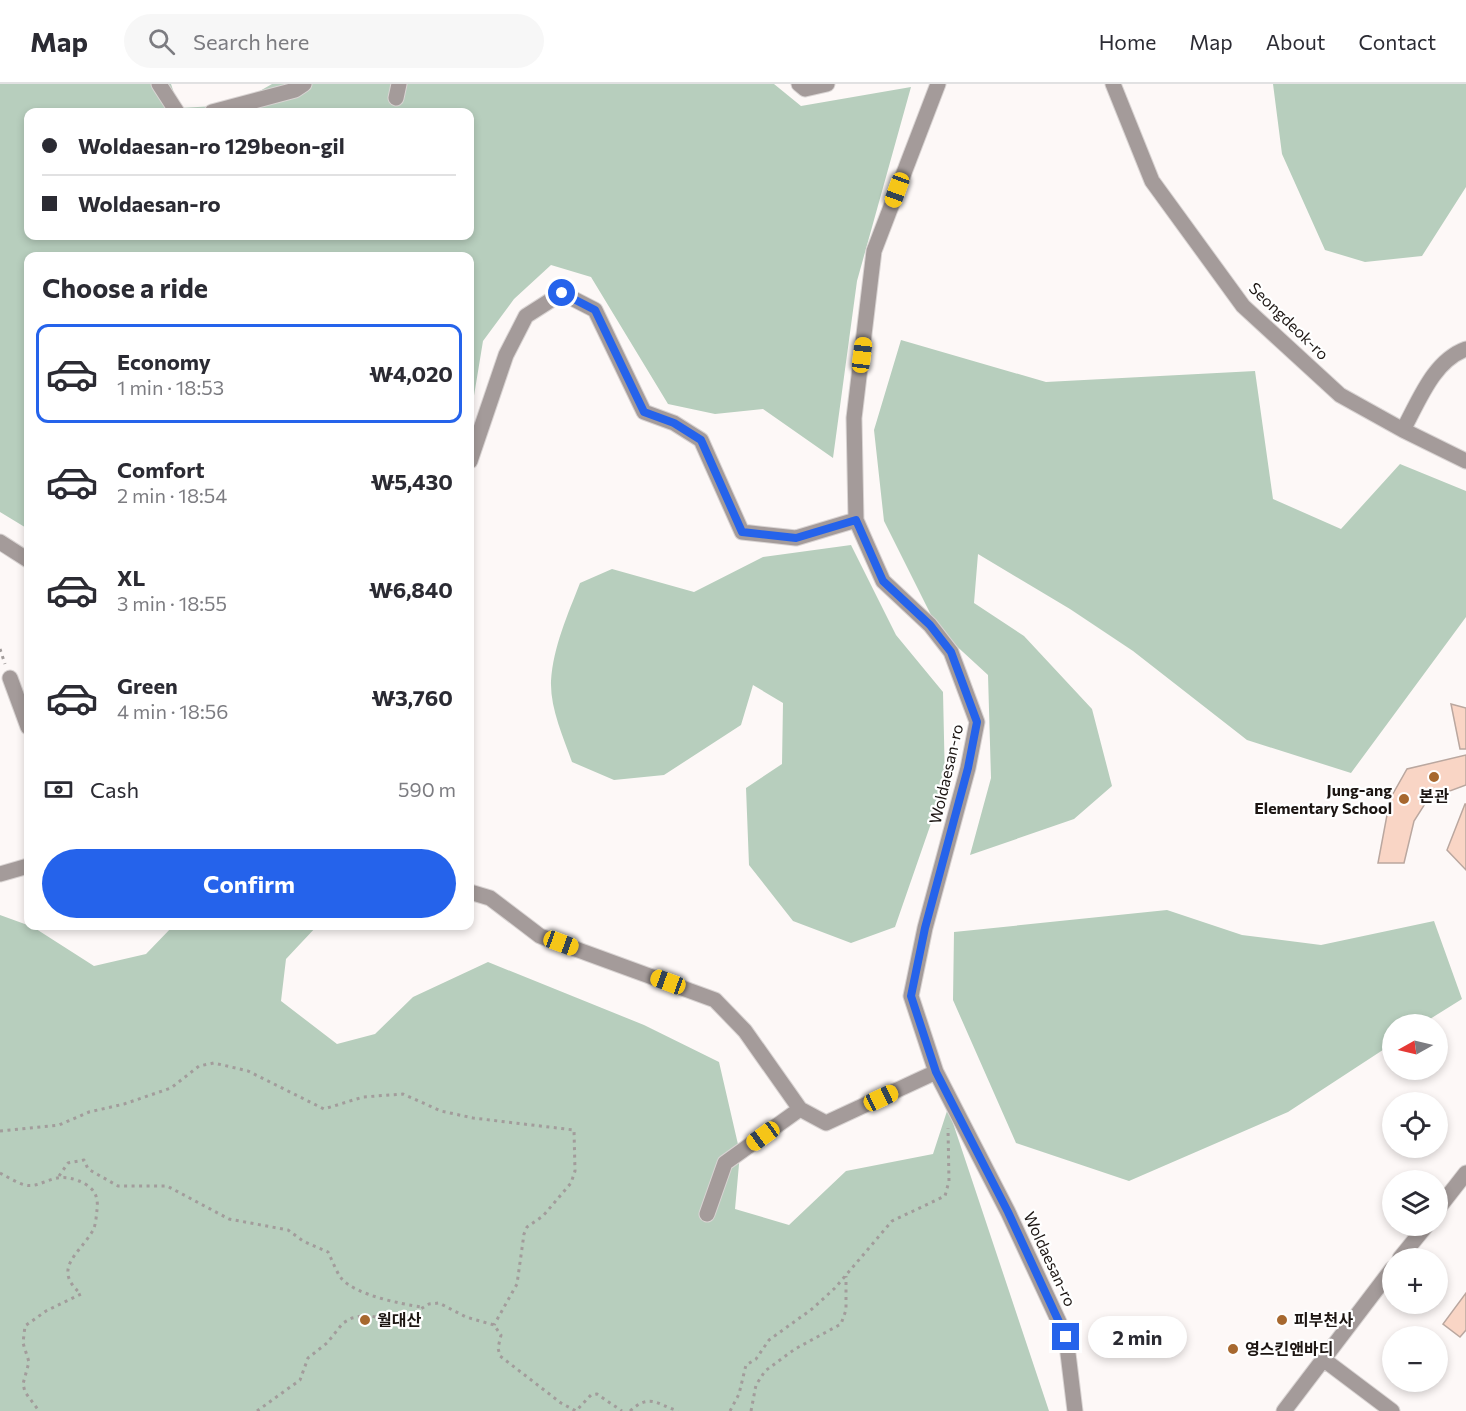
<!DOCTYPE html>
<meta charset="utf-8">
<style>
:root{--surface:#fff;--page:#f7f7f7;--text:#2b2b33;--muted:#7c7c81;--line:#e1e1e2;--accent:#2563eb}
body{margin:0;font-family:Commissioner,"Noto Sans KR",sans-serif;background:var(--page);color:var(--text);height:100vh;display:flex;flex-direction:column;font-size:22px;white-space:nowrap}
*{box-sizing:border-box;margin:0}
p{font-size:20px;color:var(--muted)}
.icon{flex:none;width:33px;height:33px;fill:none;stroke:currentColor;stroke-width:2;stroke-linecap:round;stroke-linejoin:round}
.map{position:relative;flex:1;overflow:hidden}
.side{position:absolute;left:24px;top:168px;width:450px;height:678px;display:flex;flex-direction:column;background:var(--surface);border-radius:12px;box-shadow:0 3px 9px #0003}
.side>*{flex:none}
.hud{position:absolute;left:24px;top:24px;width:450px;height:132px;border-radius:12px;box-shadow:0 3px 9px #0003;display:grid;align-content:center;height:132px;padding:0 18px;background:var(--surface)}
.needle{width:39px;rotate:262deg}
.fabs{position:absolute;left:1382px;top:930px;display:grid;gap:12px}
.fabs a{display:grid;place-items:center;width:66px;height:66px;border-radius:50%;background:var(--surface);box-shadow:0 3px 9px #0003;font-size:30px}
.end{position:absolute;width:27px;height:27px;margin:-14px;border:8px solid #2563eb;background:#fff;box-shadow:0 0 0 3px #fff}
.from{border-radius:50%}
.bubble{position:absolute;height:42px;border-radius:21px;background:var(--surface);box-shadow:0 3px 9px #0003;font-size:20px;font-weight:700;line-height:42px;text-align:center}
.car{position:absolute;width:18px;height:36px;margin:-18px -9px;border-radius:8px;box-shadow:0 0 4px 2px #0007;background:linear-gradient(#f5c518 24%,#345 0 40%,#f5c518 0 76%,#345 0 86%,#f5c518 0)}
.hud b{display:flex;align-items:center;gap:21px;height:57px;font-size:22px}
.hud b+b{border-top:2px solid var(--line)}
.hud i{width:15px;height:15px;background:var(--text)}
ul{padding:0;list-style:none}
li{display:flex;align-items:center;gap:18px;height:99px;margin:0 12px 9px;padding:0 6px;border:3px solid transparent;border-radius:12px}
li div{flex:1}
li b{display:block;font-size:22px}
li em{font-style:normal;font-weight:700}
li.active{border-color:var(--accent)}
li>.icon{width:54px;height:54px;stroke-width:1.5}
h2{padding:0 18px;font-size:27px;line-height:72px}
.pay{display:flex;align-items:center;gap:15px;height:66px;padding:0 18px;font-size:22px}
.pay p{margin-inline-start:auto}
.action{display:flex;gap:12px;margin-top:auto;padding:12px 18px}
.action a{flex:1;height:69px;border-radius:36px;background:var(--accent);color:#fff;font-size:24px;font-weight:700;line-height:69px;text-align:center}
header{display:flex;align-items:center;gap:36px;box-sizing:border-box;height:84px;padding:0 30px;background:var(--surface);border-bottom:2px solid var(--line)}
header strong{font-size:28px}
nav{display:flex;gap:33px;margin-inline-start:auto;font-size:21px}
.search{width:420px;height:54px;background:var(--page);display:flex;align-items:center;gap:15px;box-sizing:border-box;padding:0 21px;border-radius:33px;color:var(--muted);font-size:22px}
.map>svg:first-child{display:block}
.green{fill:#b7cebd;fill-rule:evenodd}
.building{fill:#f9d5c5;stroke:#baa79f;stroke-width:1.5}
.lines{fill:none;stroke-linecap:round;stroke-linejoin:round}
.minor-casing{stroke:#d9d4d3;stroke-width:17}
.path{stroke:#a29c9b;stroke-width:3;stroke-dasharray:3 4.5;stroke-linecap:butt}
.minor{stroke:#a49b9a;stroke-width:15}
.route{stroke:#2563eb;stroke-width:8}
.poi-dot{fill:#a7682f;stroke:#fff;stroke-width:2}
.labels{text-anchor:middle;stroke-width:4.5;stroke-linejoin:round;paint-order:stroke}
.street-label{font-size:16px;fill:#1d1613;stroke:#fff}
.poi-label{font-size:16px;font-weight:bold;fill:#1d1613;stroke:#fff;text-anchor:start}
</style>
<header>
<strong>Map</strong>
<div class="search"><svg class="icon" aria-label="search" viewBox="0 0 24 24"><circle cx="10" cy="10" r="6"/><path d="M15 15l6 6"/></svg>Search here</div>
<nav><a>Home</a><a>Map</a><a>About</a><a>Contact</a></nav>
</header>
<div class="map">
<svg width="1466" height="1327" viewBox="0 0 1466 1327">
<rect width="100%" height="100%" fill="#fdf8f7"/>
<path class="green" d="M0,0H171L179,24L235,21L272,0H774L801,22L911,3L857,197L833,374L763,325L715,330L668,320L591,193L551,181L514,215L483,257L470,336V172H28V445L0,428ZM28,28H470V152H28Z
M1273,0H1466V103L1422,172L1365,178L1325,166L1282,70Z
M901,256L1046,298L1255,287L1273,415L1341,445L1400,380L1466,407V533L1351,689L1247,656L1133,567L1070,525L978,470L974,519L1024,552L1092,625L1112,702L1074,735L970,771L991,694L988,591L938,545L884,437L874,346Z
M851,461L896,551L943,608L945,699L895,843L851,859L793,837L749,781L746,704L782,680L783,619L753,601L741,641L664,691L614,696L572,678C563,652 550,624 551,597C553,563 568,530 580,499L612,485L694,508L763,473Z
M1167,826L1242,851L1321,861L1434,837L1462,915L1422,940H1392V960L1288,1028L1129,1097L1016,1059L953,916L954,848Z
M0,831L33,843L94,882L146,870L173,842H317L286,875L281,917L337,960L375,950L413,913L488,878L644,941L719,978L740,1069L735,1125L789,1141L846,1087L933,1070L948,1024L1049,1327H0Z"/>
<path class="building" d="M1451,620L1466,624V665H1460Z
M1466,671V701L1428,715L1414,737L1404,779H1378L1390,715L1407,685Z
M1465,720H1466V786L1447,766Z
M1466,1209V1246L1460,1253L1443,1240Z"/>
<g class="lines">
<g class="minor-casing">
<path id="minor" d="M159,0L177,28
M799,0L805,5L827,0
M938,0L874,167L854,334L856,436L883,497L930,541L951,568L977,638L968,684L925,844L911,912L936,988L1008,1128L1066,1253L1075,1327
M1113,0L1152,97L1243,222L1340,311L1403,346L1466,377
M396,14L399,0
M212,28L295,6L304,0
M1403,346C1419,317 1433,277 1466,265
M470,377L506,271L526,232L562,209L595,226L644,328L674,339L701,356L742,448L796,454L856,436
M0,458L28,476
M10,594L28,643
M0,790L28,782
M470,808L490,814L540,852L715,916L745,947L800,1025L826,1039L936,988
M1437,1126L1466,1089
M707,1130L725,1079L800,1025
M1400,1174L1426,1142
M1323,1275L1392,1327
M1284,1327L1392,1185"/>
</g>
<path class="path" d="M0,565L5,580
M0,1047L59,1041L89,1028L124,1020L171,1004L199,982L214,979L248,987L324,1025L363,1013L403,1010L441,1027L473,1034L574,1046L575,1087L571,1099L543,1132L527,1143L524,1150L517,1200L494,1241
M0,1089C8,1093 17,1099 25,1101C43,1105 52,1086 79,1097C84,1099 91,1103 94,1108C97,1112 98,1120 97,1126C96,1133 96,1142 92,1148C78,1171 52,1185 81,1210L46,1227L25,1242L23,1259L29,1278L23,1300L25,1308L39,1327
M59,1092L68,1079L84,1076L88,1085L118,1102H167L229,1135L288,1146L303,1157L328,1168C332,1176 336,1187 341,1194C355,1211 401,1220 422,1223
M257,1327L300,1296L308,1274L327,1259L343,1239L352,1234L366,1231L395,1237L404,1235L429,1220L439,1219L466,1233L494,1241L501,1251L498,1264L500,1272L561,1319L576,1327L591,1311L597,1310L622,1327
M630,1327C650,1309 656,1320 678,1327
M730,1327L739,1310L746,1281L756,1275L769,1256L812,1225L835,1204L892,1137L945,1112L949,1097L948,1044
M751,1327L756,1301L765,1287L795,1265L841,1240L846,1226V1192"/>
<use href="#minor" class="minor"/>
</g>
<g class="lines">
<path class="route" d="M562,209L595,226L644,328L674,339L701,356L742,448L796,454L856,436L883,497L930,541L951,568L977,638L968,684L925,844L911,912L936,988L1008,1128L1066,1253"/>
</g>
<g class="poi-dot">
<circle cx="1434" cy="693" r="6"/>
<circle cx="1404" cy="715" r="6"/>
<circle cx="365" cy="1236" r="6"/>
<circle cx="1282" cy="1236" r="6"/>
<circle cx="1233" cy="1265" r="6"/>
</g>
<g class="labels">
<g class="street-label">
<text transform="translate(1289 237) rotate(44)" y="6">Seongdeok-ro</text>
<text transform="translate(946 690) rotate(-77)" y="6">Woldaesan-ro</text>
<text transform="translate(1050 1175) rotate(65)" y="6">Woldaesan-ro</text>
</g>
<g class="poi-label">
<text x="1392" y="712" text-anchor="end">Jung-ang<tspan x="1392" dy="18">Elementary School</tspan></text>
<text x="1434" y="718" text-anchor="middle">본관</text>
<text x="377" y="1242">월대산</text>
<text x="1294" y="1242">피부천사</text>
<text x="1245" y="1271">영스킨앤바디</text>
</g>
</g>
</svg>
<div class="fabs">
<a><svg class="needle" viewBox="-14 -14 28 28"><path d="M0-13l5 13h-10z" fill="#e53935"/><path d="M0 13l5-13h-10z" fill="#7c7c81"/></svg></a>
<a><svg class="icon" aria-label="locate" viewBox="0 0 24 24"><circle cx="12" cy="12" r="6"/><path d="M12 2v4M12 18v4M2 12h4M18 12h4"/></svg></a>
<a><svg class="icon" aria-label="layers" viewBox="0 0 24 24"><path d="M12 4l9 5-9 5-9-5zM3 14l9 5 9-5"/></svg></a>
<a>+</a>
<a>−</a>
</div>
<i class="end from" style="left:562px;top:209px"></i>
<i class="end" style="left:1066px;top:1253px"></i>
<div class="bubble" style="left:1088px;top:1232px;width:99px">2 min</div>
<i class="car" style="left:897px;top:106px;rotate:200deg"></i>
<i class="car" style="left:862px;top:271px;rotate:7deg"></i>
<i class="car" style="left:561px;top:859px;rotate:110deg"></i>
<i class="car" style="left:668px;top:898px;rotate:290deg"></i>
<i class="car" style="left:881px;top:1014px;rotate:65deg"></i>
<i class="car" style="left:763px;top:1052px;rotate:234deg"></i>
<div class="hud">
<b><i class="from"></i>Woldaesan-ro 129beon-gil</b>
<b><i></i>Woldaesan-ro</b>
</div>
<section class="side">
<h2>Choose a ride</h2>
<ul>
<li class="active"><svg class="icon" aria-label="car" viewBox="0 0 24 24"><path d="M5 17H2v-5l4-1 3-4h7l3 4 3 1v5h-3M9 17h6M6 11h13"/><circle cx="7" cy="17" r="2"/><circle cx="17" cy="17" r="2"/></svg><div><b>Economy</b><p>1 min · 18:53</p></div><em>₩4,020</em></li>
<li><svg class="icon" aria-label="car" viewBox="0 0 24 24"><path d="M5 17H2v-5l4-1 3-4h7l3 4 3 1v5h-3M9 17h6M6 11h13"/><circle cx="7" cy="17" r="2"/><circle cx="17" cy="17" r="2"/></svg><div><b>Comfort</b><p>2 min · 18:54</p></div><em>₩5,430</em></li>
<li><svg class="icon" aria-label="car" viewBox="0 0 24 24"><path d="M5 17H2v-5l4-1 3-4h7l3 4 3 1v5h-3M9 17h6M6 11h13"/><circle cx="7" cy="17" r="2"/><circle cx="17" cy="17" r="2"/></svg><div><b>XL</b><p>3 min · 18:55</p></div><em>₩6,840</em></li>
<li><svg class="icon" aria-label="car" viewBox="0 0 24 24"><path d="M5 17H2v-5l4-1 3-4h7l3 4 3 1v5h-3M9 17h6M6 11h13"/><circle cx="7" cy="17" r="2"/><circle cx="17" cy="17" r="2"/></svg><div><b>Green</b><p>4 min · 18:56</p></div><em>₩3,760</em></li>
</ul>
<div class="pay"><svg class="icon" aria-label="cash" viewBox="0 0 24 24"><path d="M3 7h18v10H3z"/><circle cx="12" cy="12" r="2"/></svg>Cash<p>590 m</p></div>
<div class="action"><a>Confirm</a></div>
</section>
</div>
